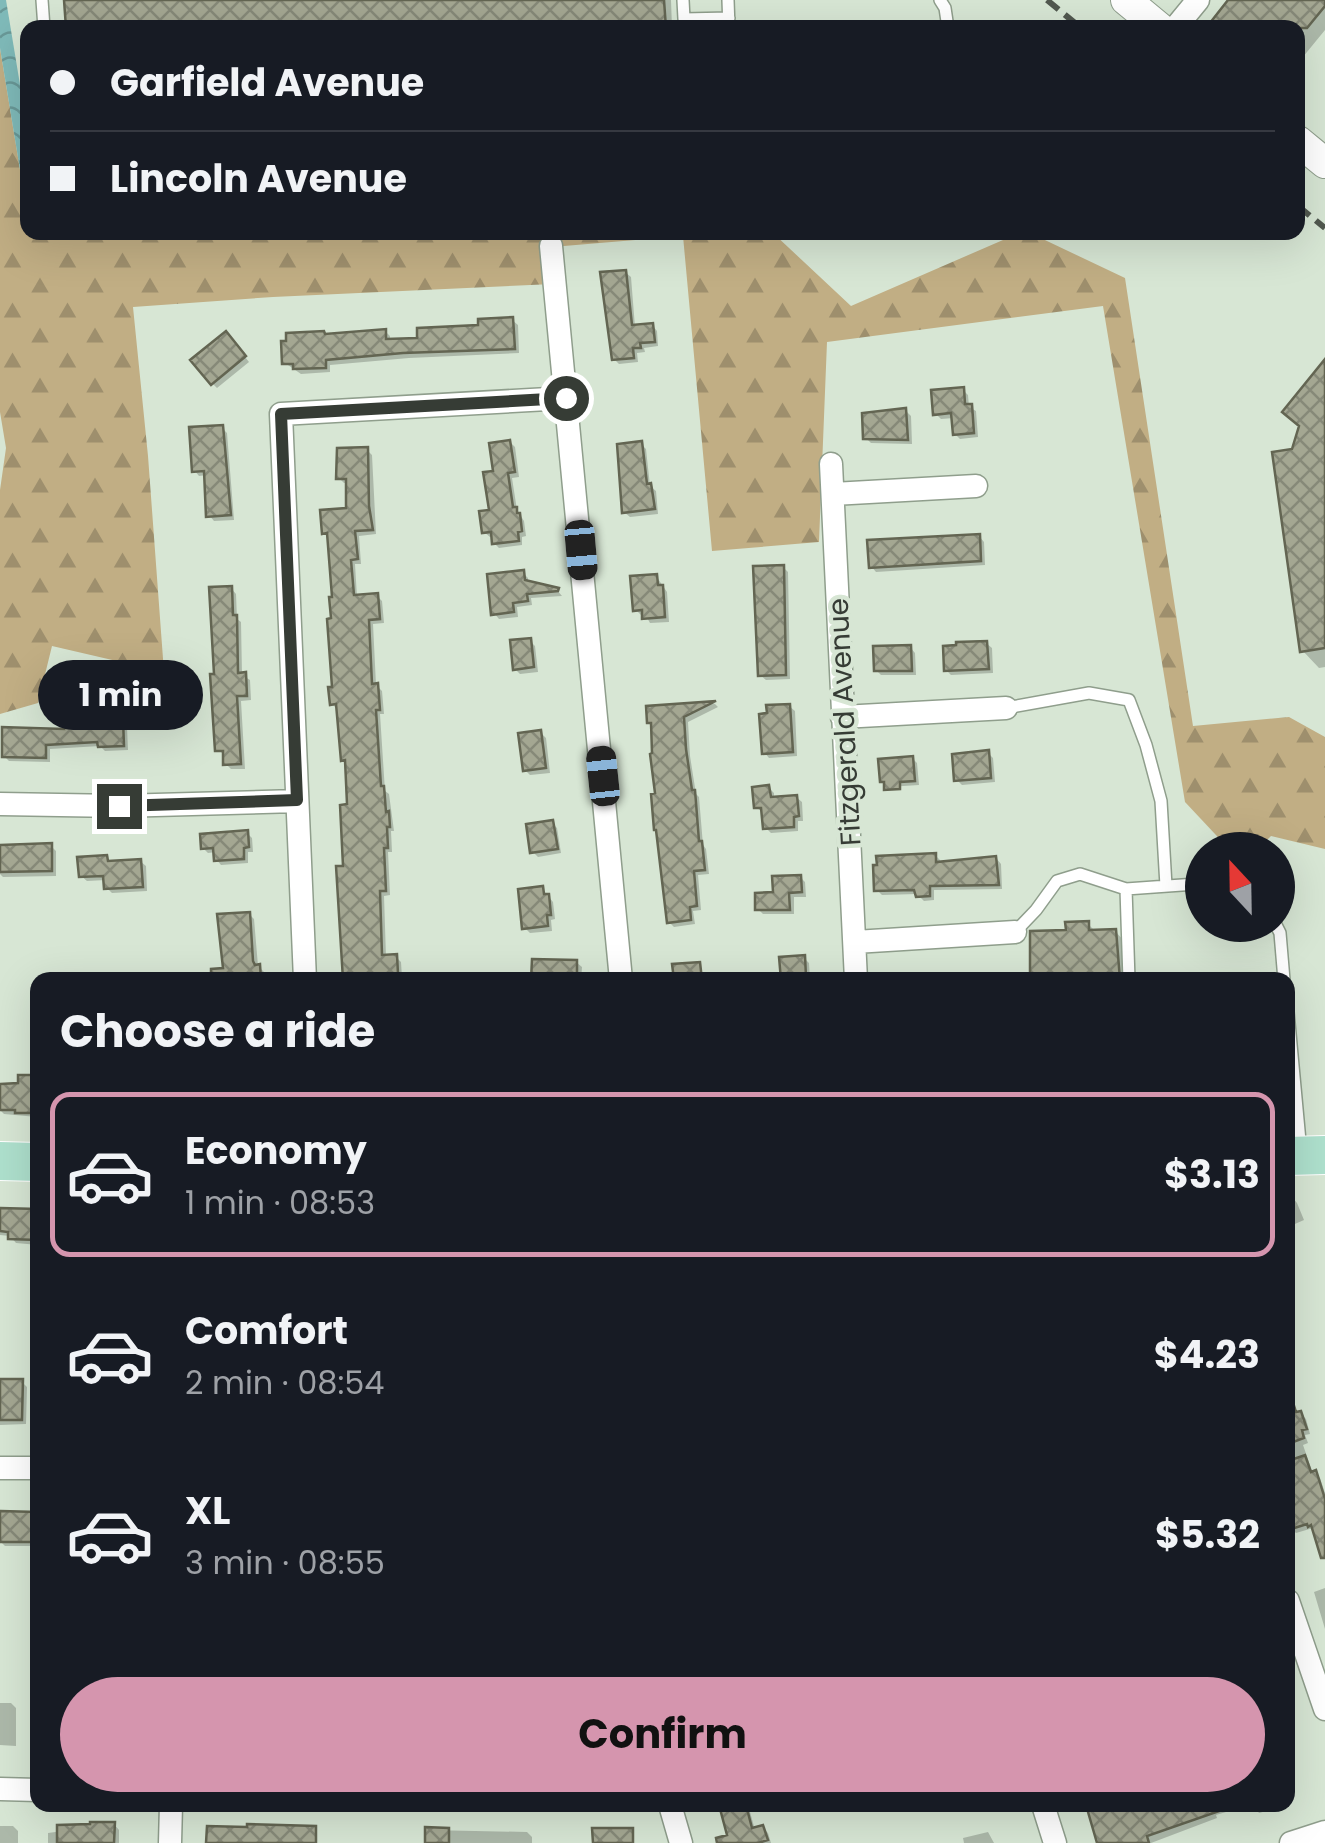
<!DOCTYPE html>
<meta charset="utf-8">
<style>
:root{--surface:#171b24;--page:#242831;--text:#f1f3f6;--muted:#9ea1a6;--line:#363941;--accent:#d595ae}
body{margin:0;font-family:Poppins,sans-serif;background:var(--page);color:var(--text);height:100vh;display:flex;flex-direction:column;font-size:38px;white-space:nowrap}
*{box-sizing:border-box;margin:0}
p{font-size:32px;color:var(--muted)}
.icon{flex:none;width:55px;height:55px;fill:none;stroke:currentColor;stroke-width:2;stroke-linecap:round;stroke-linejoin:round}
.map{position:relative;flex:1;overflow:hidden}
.panel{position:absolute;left:30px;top:972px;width:1265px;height:840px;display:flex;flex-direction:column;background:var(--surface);border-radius:20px;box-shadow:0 10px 40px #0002}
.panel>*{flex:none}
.hud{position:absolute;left:20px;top:20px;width:1285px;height:220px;border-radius:20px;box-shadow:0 10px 40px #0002;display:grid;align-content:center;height:220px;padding:0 30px;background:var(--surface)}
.needle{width:65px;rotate:338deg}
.fabs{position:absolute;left:1185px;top:832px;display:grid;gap:20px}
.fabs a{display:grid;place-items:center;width:110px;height:110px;border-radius:50%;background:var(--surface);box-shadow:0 10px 40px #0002;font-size:50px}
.end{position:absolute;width:45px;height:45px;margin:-22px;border:12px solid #363c35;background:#fff;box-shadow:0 0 0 5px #fff}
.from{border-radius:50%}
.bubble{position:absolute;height:70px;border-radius:35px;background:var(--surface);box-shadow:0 10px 40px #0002;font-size:32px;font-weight:700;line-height:70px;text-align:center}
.car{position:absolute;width:30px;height:60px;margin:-30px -15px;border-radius:12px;box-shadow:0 0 8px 2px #0007;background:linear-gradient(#222 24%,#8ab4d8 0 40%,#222 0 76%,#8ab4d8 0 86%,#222 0)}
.hud b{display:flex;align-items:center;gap:35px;height:95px;font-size:38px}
.hud b+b{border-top:2px solid var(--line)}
.hud i{width:25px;height:25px;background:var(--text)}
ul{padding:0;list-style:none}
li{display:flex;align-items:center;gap:30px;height:165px;margin:0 20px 15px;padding:0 10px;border:5px solid transparent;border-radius:20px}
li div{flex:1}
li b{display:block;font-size:38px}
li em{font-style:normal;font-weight:700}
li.active{border-color:var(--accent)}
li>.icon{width:90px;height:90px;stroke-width:1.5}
h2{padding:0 30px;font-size:45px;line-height:120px}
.primary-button{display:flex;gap:20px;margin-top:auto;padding:20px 30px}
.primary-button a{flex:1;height:115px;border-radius:60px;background:var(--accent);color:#111;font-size:40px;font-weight:700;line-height:115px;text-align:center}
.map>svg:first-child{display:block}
.forest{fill:url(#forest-firs)}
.water{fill:url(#water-waves)}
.shadow{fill:#0003}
.building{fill:url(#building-cross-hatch);stroke:#636552;stroke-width:2.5}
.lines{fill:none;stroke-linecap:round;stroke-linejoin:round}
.service-casing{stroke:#8f9e8c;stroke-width:14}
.minor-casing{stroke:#8f9e8c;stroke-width:25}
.tertiary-casing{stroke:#8f9e8c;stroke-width:32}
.primary-casing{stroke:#fff;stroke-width:40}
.service{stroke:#fff;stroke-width:11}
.minor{stroke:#fff;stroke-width:22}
.tertiary{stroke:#fff;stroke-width:30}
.primary{stroke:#aee0cd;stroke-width:38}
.rail{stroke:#51584f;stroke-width:6;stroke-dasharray:15 8;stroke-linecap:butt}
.route{stroke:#363c35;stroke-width:12}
.labels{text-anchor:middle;stroke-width:9;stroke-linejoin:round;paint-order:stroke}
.street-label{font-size:28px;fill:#363c35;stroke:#d7e6d4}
</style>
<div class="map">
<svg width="1325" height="1843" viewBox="0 0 1325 1843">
<defs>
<pattern id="forest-firs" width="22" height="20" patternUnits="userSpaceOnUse" patternTransform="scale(2.5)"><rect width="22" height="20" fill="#c1ae84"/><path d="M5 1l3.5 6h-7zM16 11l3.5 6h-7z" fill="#9e8f6d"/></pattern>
<pattern id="water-waves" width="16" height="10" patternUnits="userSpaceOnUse" patternTransform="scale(2.5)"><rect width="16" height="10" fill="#7fbab9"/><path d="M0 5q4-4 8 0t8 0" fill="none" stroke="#699897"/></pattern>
<pattern id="building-cross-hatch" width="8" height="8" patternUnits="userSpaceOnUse" patternTransform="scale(2.5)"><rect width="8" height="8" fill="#a4a792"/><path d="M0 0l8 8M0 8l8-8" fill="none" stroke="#868978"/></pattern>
</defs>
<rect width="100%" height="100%" fill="#d7e6d4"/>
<path class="forest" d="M0,48L24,194L27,196L28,232L773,233L851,306L1019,233L1028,232L1125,278L1193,726L1289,717L1325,737V849L1271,836L1257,850H1230L1185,802L1103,306L827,342L819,542L712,551L683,236L552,247L553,284L273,297L133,307L148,456L164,672L52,646L38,703L0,714V490L6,448L0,412Z"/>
<path class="water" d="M0,0H6L27,127V196L24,194L0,48Z"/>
<path class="shadow" d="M66,0H671L672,28H68Z
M1231,0H1325V30L1298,63V28Z
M625,272L631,277L635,327L652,325L657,331L658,346L644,348L645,352L637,353L638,362L619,364L614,359Z
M512,320L518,325L519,353L409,358L330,365V372L301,374L285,363L327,337L385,331L390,336V341L420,340Z
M231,339L249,362L217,388L212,383Z
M1325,363V667L1319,668L1302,650L1294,451Z
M963,390L968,395L969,407L976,411L978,437L960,439L955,434L954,418L941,419L936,414Z
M906,411L911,416L912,444L871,443L866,438Z
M222,428L227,433L234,520L214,521L209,515L207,475L199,476L194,470Z
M510,442L515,447L519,477L512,478L517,510L524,521L526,536L522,537V545L499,548L494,543V537H490L484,532L492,512L496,473Z
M641,444L646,449L650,486L656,491L658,514L630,517L624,512Z
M367,450L372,455L376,534L359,536L361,564H355L357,597L377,596L382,601L384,623L373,624L376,685L382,691L384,714H380L385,791L389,794L394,831H391L392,852H388L390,895L384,896L386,957H396L401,962L402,978L345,980L339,868H346L350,807L347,763L343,760L337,709L332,704L335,689V599L330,538L324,533L349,510L348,483H344L339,478Z
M979,536L984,542L985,565L876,572L871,566Z
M783,567L788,572L790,679L766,680L760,675Z
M523,573L528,578V584L557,590L562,596L531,598L532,605L517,607L518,617L499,619L494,613Z
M656,576L667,592L669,622L650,623L645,614L641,615L636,610Z
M231,588L236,594L237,619L241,622L242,675L250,680L251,700L241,701L245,769H231L226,764L225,755L218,750L217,676Z
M530,641L535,646L538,672L520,674L515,669Z
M986,643L992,648L993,673L951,675L946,670Z
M910,647L915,653L916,675H881L876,670Z
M97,700L102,705L103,723L122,722L127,727L128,750L105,751L100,746L50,749V762L9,761L4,756L82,726Z
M715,704L718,707L688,722L690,756L696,794L699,797L703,845L706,849L709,874L698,875L701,910L693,911L695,924L674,927L669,922L653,726L649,722L648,708Z
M789,706L795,711L797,756L769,758L764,752Z
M541,733L546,738L550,773L530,775L525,770Z
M988,753L993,758L995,782L962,785L957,780Z
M912,758L917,763L919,785L888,787V790L882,781Z
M769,788L774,793V799L796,797L802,802L803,821H798V831L771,833L766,828L762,812L756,807Z
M552,823L557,828L561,853L538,857L533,852Z
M247,833L252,838L253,852H248V863L221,865L216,859V852L208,853L203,848Z
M51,846L56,851V876L3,877L0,874V847Z
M935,855L940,860V864L996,858L1001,864L1002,889L934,890V900L924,901L917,894L882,895L877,890Z
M106,858L112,863L140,861L146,866L147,891L112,893L107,888L106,880L87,881L81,876Z
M800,877L805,882L806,897H794V914H763L758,909Z
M542,889L553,902L555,919L551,920L552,931L530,933L525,928Z
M249,914L254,919L258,966L264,972L265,980H226Z
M1088,924L1096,932L1115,931L1125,942L1128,980H961L979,979V977L1032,975L1068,932Z
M804,958L809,963L810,980H783Z
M576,962L582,967L581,980H534Z
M38,1077L37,1117L4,1114L0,1110V1086H20V1078Z
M1292,1197L1297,1203L1304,1220L1288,1227V1199Z
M0,1210L38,1211V1245L16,1243L10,1236L0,1235Z
M0,1381L22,1382L27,1387L26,1424L0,1425Z
M1300,1413L1306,1419L1310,1434L1305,1435L1308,1443L1303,1445L1313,1474L1315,1473L1320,1478L1325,1493V1550L1313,1528L1296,1533L1291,1528L1288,1516V1509L1297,1506L1288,1480V1417Z
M38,1515V1546H5L0,1541Z
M1325,1588V1629L1314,1592Z
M0,1703H11L16,1708V1746L0,1745Z
M1288,1770L1294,1796L1288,1798Z
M721,1805H748L755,1830L763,1828L768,1833L771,1843H732Z
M1089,1805H1224L1226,1812L1216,1815L1217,1818L1151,1843H1099Z
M1253,1805H1269L1270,1810L1259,1813Z
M114,1824L119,1830V1843H48V1833Z
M0,1826H13L18,1831V1843H0Z
M428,1830L527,1832L532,1837V1843H427Z
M988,1832L994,1843H964L963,1838Z"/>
<path class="building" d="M64,0H664L666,28H66Z
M1228,0H1325V6L1307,28H1206Z
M626,270L632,325L653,323L655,342L640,343L641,348H633L634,358L612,360L600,272Z
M513,317L515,349L403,353L326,360V368L293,369V364H282L281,341H286V333L324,331L325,334L386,329V339L417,338V328L478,325V319Z
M226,331L246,356L211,385L190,360Z
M1325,359V648L1300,652L1272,452L1292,449L1299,426L1282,412Z
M964,387L965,404H972L974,433L953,435L951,413L933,415L931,390Z
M906,408L908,440L863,439L862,413Z
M223,425L231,515L206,517L204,471L192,472L189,427Z
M510,440L515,472L508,473L513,507H517V513H520L522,531L518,532L519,541L492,544L491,532L482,533L479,511L489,510L483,472L493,471L489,443Z
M642,441L647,484L651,483L655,509L622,513L617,444Z
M368,447L369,506L373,530L355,531L358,559L351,560L354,595L378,593L380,619L369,620L372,684L378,683L380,710H376L381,786H384L386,812L389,811L390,827H387L388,848H384L386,891H380L382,955L397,954L398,974L381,975L382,978L343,980L336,866H343L340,805L347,804L345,760L341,761L336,704L330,705L328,687H332L327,619L331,618L329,597H332L327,533L322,534L320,510L346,508V479H336L337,448Z
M980,534L981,561L869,568L867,540Z
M784,565L786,675L758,676L753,566Z
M524,570L525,580L559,588L558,591L527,594L528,601L513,603L514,612L491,615L487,574Z
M657,574L658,585H663L665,617L642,619V610L633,611L630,576Z
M232,586L233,615H237L238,673L246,672L247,696H237L241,764L223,765V751H215L210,674H214L209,587Z
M531,638L534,667L513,670L510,640Z
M987,641L989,669L944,671L943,646L956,645V642Z
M911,645L912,671H874L873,646Z
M98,698L99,721L123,719L124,746L98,747L97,742L46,745V758L2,757V727L64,729L63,724H80L78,699Z
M716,701L684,717L686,749L692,790H695L699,841H702L705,870L694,871L697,906L690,907L691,920L667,923L656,830H654L651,794L655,793L650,754L652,753L651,723H647L646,706Z
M790,704L793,752L762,754L759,714L767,713L766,705Z
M541,730L546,768L523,771L518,733Z
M989,750L991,778L954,781L952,754Z
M913,756L915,781L900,782V789L884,790V782H880L878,759Z
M769,785L771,797L797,795L799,816L794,817V827L763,829L761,808H754L752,787Z
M553,820L558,849L530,853L526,824Z
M248,830L249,847L244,848V859L214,861L213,848L201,849L200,834Z
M52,843V871L0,872V845Z
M936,853V862L996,856L999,885L930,886V896L916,897L914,890L874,891L873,865H877L876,856Z
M107,855L108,861L141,859L143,887L104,889L103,876L79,877L77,857Z
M801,875L802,892L789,893L790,910H755V893L773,892L772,876Z
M543,886L544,894H549L551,915H547L548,926L522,929L518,889Z
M250,912L253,961L255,965L260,964L261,980H211V969L223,968L217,914Z
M1089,921V930L1116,929L1120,980H1030V931L1066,930L1065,922Z
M805,955L806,977H800V980H781L779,957Z
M532,959L577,960V980H531Z
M700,962L702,980H674L672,964Z
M18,1075H33V1113H15V1110H0V1084L18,1083Z
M0,1208L38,1209V1240L8,1239V1232L0,1231Z
M0,1379H23L22,1420H0Z
M1291,1396L1296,1412L1301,1411L1307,1429L1302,1430L1304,1438L1288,1444V1397Z
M1305,1455L1311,1472L1316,1470L1325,1499V1558H1321L1311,1525L1308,1527L1307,1524L1288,1530V1506L1294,1504L1288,1487V1461Z
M0,1511L38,1512V1542H0Z
M719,1805H746L752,1828L763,1825L768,1840L758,1843H717L716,1838L727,1835Z
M1086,1805H1227L1228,1808L1147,1836L1149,1843H1097Z
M90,1822H115L114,1843H57V1825L90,1824Z
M247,1824L316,1826V1843H206L207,1826L247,1827Z
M425,1827L449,1828V1843H425Z
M592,1828H633V1843H593Z"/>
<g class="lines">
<g class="service-casing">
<path id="service" d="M42,0L44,28
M683,0L684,19L729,18
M728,0L729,28
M940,0L945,8L948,28
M1006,708L1089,693L1129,700L1146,745L1161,801L1166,886
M1126,889L1129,980
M1276,925L1280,933L1284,980
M1015,932L1036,910L1057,881L1080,874L1126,889L1196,884L1202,885
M1288,1012L1301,1152"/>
</g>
<g class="minor-casing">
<path id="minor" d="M1175,28L1198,0
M551,246L621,980
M831,464L856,980
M833,494L976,486
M842,717L1006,708
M0,804L119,806L297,801
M855,942L1015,932
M305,980L281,414L566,398
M0,1468H38
M1288,1601L1325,1709
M0,1789L38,1790
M670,1805L681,1843
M1043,1805L1055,1843
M170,1843L171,1805
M1291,1843L1325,1832"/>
</g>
<g class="tertiary-casing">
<path id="tertiary" d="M1126,0L1160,28
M1298,141L1325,163"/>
</g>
<g class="primary-casing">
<path id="primary" d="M1288,1156L1325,1155
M0,1161L38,1162"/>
</g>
<use href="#service" class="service"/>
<use href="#minor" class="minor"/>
<use href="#tertiary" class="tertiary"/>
<use href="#primary" class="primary"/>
<path class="rail" d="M1047,0L1081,28
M1298,206L1325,228"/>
</g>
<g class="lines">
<path class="route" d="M119,806L297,800L281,414L566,398"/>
</g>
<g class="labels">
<g class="street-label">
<text transform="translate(844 722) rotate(-93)" y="10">Fitzgerald Avenue</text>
</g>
</g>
</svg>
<div class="fabs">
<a><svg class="needle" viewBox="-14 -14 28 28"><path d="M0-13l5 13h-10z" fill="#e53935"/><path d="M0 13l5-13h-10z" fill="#9ea1a6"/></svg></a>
</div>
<i class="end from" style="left:566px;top:398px"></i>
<i class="end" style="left:119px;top:806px"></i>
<div class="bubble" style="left:38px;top:660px;width:165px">1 min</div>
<i class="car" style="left:581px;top:550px;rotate:175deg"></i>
<i class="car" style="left:603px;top:776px;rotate:354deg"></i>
<div class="hud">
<b><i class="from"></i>Garfield Avenue</b>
<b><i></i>Lincoln Avenue</b>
</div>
<section class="panel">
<h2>Choose a ride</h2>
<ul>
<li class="active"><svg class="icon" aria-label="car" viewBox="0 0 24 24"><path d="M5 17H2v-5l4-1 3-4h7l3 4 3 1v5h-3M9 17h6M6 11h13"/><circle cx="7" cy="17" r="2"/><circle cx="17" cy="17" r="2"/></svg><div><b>Economy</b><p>1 min · 08:53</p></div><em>$3.13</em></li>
<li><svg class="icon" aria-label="car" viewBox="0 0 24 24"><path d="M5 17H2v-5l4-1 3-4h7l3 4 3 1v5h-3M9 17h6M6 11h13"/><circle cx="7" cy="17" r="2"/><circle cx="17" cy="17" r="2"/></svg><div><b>Comfort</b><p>2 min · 08:54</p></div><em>$4.23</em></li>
<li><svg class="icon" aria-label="car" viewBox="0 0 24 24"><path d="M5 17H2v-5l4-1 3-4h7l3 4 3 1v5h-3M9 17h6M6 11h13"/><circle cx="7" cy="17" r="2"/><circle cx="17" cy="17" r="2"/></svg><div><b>XL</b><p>3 min · 08:55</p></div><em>$5.32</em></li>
</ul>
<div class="primary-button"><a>Confirm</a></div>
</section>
</div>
